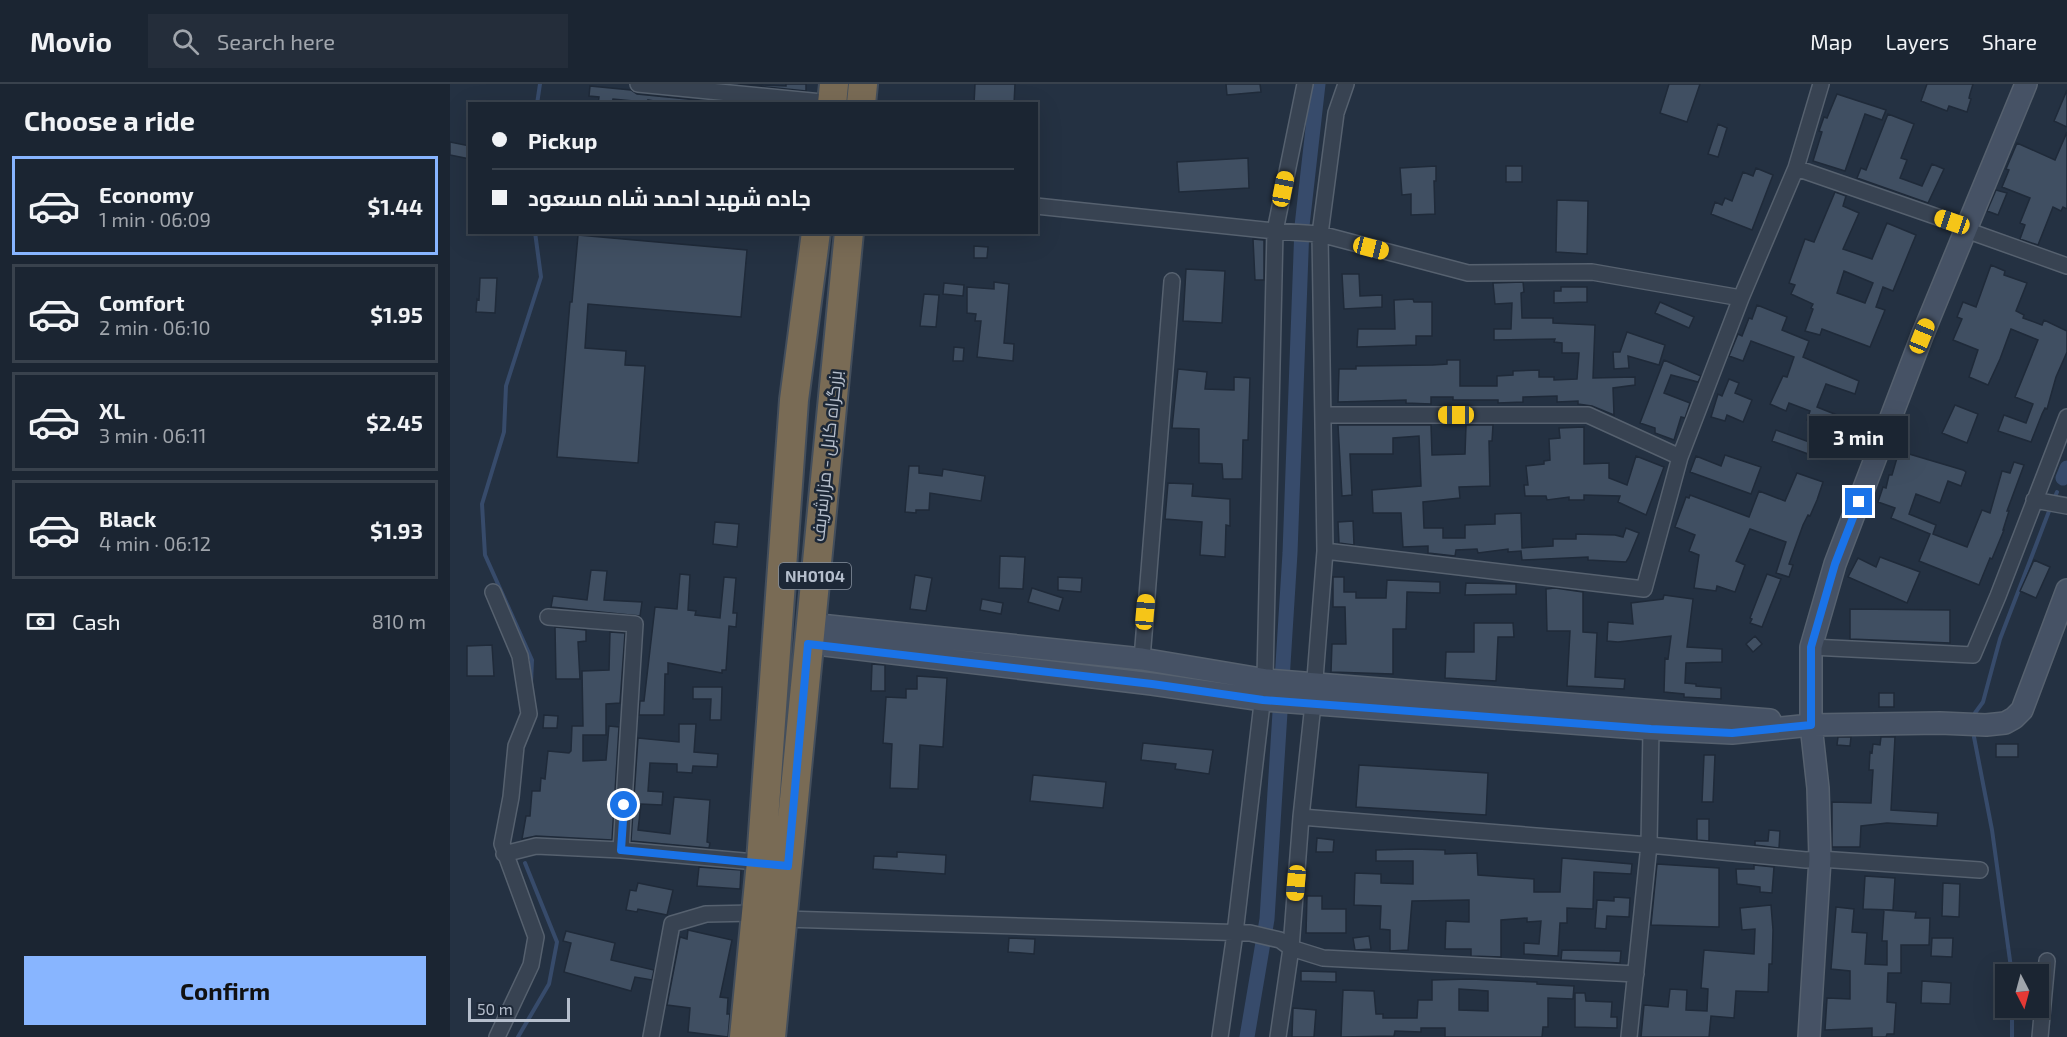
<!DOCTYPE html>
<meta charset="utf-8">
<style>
:root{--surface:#1b2532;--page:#242d3a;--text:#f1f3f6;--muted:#a0a5ac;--line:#39424d;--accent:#88b5ff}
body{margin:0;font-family:"Exo 2",Cairo,sans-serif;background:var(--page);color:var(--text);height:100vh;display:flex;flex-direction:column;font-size:22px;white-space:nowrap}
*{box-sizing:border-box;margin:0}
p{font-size:20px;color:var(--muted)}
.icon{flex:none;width:33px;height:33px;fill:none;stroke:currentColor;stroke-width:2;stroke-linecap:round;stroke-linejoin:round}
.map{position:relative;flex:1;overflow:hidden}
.panel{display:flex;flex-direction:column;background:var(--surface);width:450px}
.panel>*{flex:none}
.banner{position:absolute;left:18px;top:18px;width:570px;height:132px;border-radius:0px;box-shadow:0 6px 24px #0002,0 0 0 2px var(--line);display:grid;align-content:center;height:132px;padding:0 24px;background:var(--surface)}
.needle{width:39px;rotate:174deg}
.controls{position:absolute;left:1545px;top:880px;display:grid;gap:12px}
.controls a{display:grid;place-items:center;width:54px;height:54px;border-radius:0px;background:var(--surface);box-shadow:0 6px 24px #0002,0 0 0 2px var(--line);font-size:30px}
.scale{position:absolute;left:18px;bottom:15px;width:102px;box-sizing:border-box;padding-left:6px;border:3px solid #b5becc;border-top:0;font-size:16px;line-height:21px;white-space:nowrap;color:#b5becc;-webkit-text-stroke:4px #1d2837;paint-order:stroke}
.end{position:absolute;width:27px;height:27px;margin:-14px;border:8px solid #1a73e8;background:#fff;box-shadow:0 0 0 3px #fff}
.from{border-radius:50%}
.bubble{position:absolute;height:42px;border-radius:0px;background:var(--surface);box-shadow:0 6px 24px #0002,0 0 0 2px var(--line);font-size:20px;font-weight:700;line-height:42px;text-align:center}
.car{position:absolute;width:18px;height:36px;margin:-18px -9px;border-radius:8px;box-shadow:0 0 4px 2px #0007;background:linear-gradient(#f5c518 24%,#345 0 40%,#f5c518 0 76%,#345 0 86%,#f5c518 0)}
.banner b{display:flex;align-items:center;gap:21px;height:57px;font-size:22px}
.banner b+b{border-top:2px solid var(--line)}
.banner i{width:15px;height:15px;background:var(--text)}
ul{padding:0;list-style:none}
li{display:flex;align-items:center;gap:18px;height:99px;margin:0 12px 9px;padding:0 12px;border:3px solid var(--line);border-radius:0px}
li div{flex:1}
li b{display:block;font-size:22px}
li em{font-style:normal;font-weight:700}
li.selected{border-color:var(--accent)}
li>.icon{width:54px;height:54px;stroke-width:1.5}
h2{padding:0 24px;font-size:27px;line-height:72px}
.pay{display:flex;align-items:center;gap:15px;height:66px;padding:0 24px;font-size:22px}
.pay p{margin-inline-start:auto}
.cta{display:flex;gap:12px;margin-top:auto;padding:12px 24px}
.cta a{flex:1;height:69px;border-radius:0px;background:var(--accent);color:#111;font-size:24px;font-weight:700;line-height:69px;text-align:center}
header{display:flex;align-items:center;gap:36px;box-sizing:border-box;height:84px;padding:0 30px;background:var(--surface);border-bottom:2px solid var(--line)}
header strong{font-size:28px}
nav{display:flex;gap:33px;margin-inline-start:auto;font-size:21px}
.search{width:420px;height:54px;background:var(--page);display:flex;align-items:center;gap:15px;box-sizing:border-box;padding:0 21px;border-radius:0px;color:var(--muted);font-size:22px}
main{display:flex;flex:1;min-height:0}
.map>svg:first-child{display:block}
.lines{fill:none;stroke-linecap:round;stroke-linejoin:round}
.stream{stroke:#374b6b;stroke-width:4}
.canal{stroke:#374b6b;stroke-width:15}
.building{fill:#404f62;stroke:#1f2a39;stroke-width:1.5;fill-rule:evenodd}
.street-casing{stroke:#56616f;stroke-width:18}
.secondary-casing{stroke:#56616f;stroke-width:24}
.highway-casing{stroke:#434e5c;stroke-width:32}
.street{stroke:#384352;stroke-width:15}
.secondary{stroke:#465265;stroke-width:21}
.highway{stroke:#796b55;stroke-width:28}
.route{stroke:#1a73e8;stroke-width:8}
.labels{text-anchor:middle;stroke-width:5;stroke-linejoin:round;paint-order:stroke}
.shield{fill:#1d2837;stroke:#87919f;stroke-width:1.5}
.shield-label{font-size:16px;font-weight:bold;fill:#b5becc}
.street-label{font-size:18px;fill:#b5becc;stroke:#1d2837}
</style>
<header>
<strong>Movio</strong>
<div class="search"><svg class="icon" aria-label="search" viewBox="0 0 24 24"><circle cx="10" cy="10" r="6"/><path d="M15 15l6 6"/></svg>Search here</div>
<nav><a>Map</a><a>Layers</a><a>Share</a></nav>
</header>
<main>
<section class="panel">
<h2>Choose a ride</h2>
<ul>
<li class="selected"><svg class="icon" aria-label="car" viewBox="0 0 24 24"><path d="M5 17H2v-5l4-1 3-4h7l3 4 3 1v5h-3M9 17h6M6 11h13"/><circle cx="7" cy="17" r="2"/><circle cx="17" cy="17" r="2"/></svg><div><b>Economy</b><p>1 min · 06:09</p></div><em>$1.44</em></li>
<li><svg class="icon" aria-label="car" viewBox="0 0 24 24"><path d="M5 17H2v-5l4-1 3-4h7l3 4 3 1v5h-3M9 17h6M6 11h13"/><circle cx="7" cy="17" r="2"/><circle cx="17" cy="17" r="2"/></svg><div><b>Comfort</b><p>2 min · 06:10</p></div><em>$1.95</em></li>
<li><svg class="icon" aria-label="car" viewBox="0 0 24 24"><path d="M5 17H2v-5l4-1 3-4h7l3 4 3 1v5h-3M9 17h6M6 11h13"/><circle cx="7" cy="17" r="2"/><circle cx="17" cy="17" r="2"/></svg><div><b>XL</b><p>3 min · 06:11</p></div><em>$2.45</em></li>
<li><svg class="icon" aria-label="car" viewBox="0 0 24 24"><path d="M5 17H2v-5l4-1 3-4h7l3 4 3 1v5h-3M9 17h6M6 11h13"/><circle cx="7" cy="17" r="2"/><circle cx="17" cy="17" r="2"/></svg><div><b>Black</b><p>4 min · 06:12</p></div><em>$1.93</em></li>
</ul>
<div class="pay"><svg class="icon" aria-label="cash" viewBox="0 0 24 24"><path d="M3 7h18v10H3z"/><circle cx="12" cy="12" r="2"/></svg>Cash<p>810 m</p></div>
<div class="cta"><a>Confirm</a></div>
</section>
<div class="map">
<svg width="1617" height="953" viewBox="0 0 1617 953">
<rect width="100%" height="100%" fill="#243142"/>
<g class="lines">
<path class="stream" d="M87,20L90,0
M1604,415L1607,408
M81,599L82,576L35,471L32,420L54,348L56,302L91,193L85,148
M1525,629L1533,618L1550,555L1601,422
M1524,653L1542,746L1562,891
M68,953L99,900L107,858L75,779
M1562,953V924"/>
<path class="canal" d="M1613,394L1617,384
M797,953L817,835L840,469L852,142L868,0"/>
</g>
<path class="building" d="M288,0L336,2V0H356V7Z
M525,0H565L564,20H524Z
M776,0H810L811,8L777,11Z
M1219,0H1250L1237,38L1210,29Z
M1477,0H1523L1520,10L1519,14L1521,15L1517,28L1499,22L1497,27L1471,17Z
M140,2L181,6L187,10L287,20H221L198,16V20H183V17L163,15L162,20H148L149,13L139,12Z
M1617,6V43L1604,37Z
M1387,10L1436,26L1432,36L1415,30L1395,87L1363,77L1372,48L1369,47L1374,33L1377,34Z
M1438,30L1464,40L1451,74L1457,76L1450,94L1472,102L1482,80L1494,85L1478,119L1407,94L1411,84L1416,86Z
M1268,40L1277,44L1268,73L1258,70Z
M1617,48V125L1613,123L1611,127L1603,123L1588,161L1570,155L1575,141L1570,139L1580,114L1552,103L1559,86L1556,85L1567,59L1605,76Z
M0,58L20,62V75L0,71Z
M798,74L799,104L729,108L727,78Z
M986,82V97H984L985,130L961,131V110L952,111L950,84Z
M1056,82H1072V98H1056Z
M1306,84L1323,91L1302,146L1261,130L1265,118L1272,121L1275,114L1282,117L1293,88L1303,92Z
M1546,106L1557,109L1548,131L1537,127Z
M1385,108L1396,112L1393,122L1409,129L1393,165L1422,175L1437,139L1466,151L1443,207L1433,203L1426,223L1435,226L1420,263L1372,245L1370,251L1355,247L1363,225L1361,224L1363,220L1341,210L1345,201L1339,199L1355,155L1364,158ZM1394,187L1423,199L1415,219L1387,209Z
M1107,116L1138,117L1137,170L1106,168Z
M128,151L297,166L291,233L138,220L135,264L176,267L175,281L195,282L188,379L107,373L120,218H122Z
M803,155L814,156V196H805Z
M524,162L538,163L537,174H524Z
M1541,181L1555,187L1554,191L1577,199L1566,227L1574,231L1573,234L1592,241L1594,236L1617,247V268L1606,293L1597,325L1595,324L1592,330L1581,358L1548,347L1554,331L1576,339L1583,320L1565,313L1588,256L1561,245L1550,275L1538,301L1519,293L1528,266L1503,256L1512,235L1507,233L1513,218L1526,223Z
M736,185L775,187L772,239L733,237Z
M892,190H909L910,212L932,211V223L894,225Z
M30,194H47L45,229L26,228L27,215L29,216Z
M544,198L559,200L554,259L564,260L563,277L527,273L531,237H525L526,230L517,229V203L544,205Z
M1073,198L1074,208L1071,209L1072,234H1103V239L1145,241L1143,294L1185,293V301L1163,304L1164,331L1142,322L1128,320V317L1107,318V312L1073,313V318L1048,319V316H1003V313H981V320L956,319V316L888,318L889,285H906V282L983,281L997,280V276H1010V302H1047V292L1063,291V287L1089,286V293H1104V296L1127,295L1129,269H1112V259L1104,258L1105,255L1044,256V245H1061L1062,219L1045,220L1043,199Z
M494,199L514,201L513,212L493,210Z
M1111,203H1137V218L1104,219V207H1111Z
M474,210L489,211L486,243L470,242Z
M963,215L964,218H982V252H966V261L907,263L908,245H945L944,216Z
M1210,218L1244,233L1239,244L1205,229Z
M1307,221L1337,233L1332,246L1359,257L1353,273L1409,297L1405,310L1376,300L1367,323L1387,331L1381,346L1357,336L1360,327L1339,319L1336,327L1320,320L1333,292L1337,293L1344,273L1301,257L1293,277L1279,272L1288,250L1292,252L1299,234L1302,235Z
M1177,248L1215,261L1209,281L1178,272L1179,284L1164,285L1163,268H1170Z
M504,263L514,264L513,277H503Z
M1214,276L1251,292L1248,298L1221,291L1214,309L1240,319L1235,334L1231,333L1224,356L1205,349V344L1190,339Z
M728,285L757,288L755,305L784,306V293L800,294L798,356H793L792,395H773L772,380L749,379V345L722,344Z
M1279,295L1289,299L1285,309L1302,316L1293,338L1277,331L1275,337L1261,333L1268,310L1272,312Z
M1505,321L1528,330L1517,359L1492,349Z
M888,341H981L982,371L1015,370L1016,341H1043L1042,357H1039L1040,402L1009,403L1010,414L973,418L974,444H993V454H1015V441L1045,440V430L1071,429L1072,464L1103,462V455H1126V450L1165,451L1173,453L1176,444L1189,449L1179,473L1176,478L1138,476V473L1072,476L1071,467L1058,468V465L1028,469L1027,465L1006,466L1005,472L978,469V462L953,463L951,429H923L922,406L971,402L969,352L943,354V370H900L902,411L892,412Z
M1134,343V380L1159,379V394L1177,401L1186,372L1214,383L1196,431L1168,418L1170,412L1134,411V416H1119V413L1097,416L1096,412H1075L1074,401H1078L1076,382L1094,380V377L1100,376L1099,355L1110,354L1109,344Z
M1326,346L1376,364L1372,375L1322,357Z
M1449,367L1513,386L1516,388L1511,402L1498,397L1490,419L1466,410L1459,430L1486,441L1483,450L1517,463L1532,426L1540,429L1552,387L1560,389L1564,378L1574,381L1557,427H1559L1553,446H1554L1542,475L1540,474L1529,501L1469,477L1480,450L1441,434L1445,424L1428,418L1433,403L1436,404L1439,391H1442Z
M1275,371L1311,383L1301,410L1240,388L1246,372L1271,382Z
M459,382H469V389L492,392L493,385L535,392L531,417L480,409L479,426H466V429L455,428Z
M1347,389L1373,398L1367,416L1360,432L1358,431L1353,441L1339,480L1343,481L1339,493L1326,489L1336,458L1300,445L1286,477L1295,481L1285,508L1267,502L1266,507L1244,504L1249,471L1239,467L1245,451L1225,443L1236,413L1239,414L1240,411L1299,433L1309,407L1335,417Z
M718,399L743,400L742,412L780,415V442L776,441L775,473L750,471L752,438L715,435Z
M903,437L904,461L889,459L888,438Z
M265,438L289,440L287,463L263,460Z
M550,472L575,473L573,505L549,504Z
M1430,473L1470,488L1457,519L1398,493L1408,474L1426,483Z
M1584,476L1600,483L1586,514L1570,507Z
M141,486L157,487L154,516L192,518L190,532L101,523L103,512L137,516Z
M230,490L240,491L238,526L246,527L245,531L270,534L274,493L286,494L283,529H287L286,543L279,542L276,586H272V589L218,579V590H215L214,631H189L190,617H194L205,523L227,525Z
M1317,490L1331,495L1312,543L1300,539L1302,535L1300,534Z
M465,491L482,494L476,527L460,525Z
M608,493L632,494L631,508L608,506Z
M883,493H894V508H906V514H936L937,496L990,498V509L957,508L956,545H943V590L881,588L882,560H896L895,523H883Z
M1016,499L1066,500V510L1015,511Z
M582,504L613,514L609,527L578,518Z
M1105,504L1133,508V548L1147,549L1145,593L1175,595L1174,605L1117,602L1120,547H1097L1096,505Z
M1214,511L1243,515L1237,563L1272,565V578L1236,579L1235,599L1246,600V602L1271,604V615L1234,613V610L1214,608L1215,574L1218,575L1221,552L1168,558L1157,557L1158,538L1183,540L1181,519L1213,515Z
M532,515L553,519L551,530L530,526Z
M1400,525L1500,526V559L1400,555Z
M1024,539H1063L1064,553H1048L1046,597L995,594L996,568H1024Z
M105,543L136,546V557L128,558L130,595H106Z
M160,548L175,549L170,619L156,620V651H133V677L156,676L159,642L169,643L162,756L86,752L72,755L76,732H80L82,707H90L91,694L95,695L98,667L119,669L121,667L122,642H133L132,587L159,586Z
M1305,552L1312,560L1303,568L1296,560Z
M42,561L44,592H17V562Z
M422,580L435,581V607H421Z
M467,592L497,594L493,663L470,661L468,705L440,704L442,660L433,659L436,613L456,614V605H467Z
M243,603H272L271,636H260L261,615H243Z
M1429,609H1444V623H1429Z
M94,631L108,632L107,644H93Z
M229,640H246L244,668L268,670L267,683L243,682L242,689L227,688V680L200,679L198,707L213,708L212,721L191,720L188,746L220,750L224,713L260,716L257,758L260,759L259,764L181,757L188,654L229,658Z
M1388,653H1401L1400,662L1387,661Z
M1431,653H1445L1441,726L1488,729L1487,742L1437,739L1411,742L1410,763H1382V718L1421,719L1423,686H1419L1420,668L1422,669L1423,660L1430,661Z
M693,659L763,666L759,690L725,685L726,680L691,676Z
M1546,660H1568V673H1546Z
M1254,671H1265L1263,718H1252Z
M909,681L1038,689L1036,731L906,723Z
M583,691L656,698L653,724L580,717Z
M1247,735H1259V757L1247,756Z
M1319,746L1330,747L1329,764L1305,761V757H1318Z
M867,754L884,756L883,768H866Z
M964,765L995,766V770L1027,769L1028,791L1084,795V808H1110L1112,774L1182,780L1181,790L1144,788L1143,825L1117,824V839H1110L1108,872L1074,870V859L1089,860L1091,837L1077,838V834L1051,836V873L1021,872V865H995L996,837L1019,838V816L962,817L958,866L940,867V846L930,845L931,822L904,821L905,789L931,790V799L963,800V777H926V766Z
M447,768L496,771L495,790L423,785L424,772L447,773Z
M1207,780L1269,784V843L1201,841Z
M1304,781L1324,783L1322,809L1310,808V803L1287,800L1286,785H1304Z
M249,783L291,786L290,805L247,802Z
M1415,792L1445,794L1443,826L1413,825Z
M188,799L223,806L217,831L188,825L187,828L176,826L180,806L186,807Z
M1493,799L1510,800L1509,833L1492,832Z
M857,812H872V825H896V849H856Z
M1164,813L1180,814L1179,833L1157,832L1156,845L1145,844L1147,816L1164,817Z
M1321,821L1323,846L1322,880H1319L1318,908L1286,907L1284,934L1261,932L1259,953H1191L1194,921L1218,923L1220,905L1237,906L1236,926L1257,927L1258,905L1251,904L1254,866L1304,870L1305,845L1292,846L1290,824Z
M1386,823L1404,825L1402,848L1417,849L1415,880L1437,881V857H1432L1434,826L1466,828L1465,834H1480L1479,861H1451V889H1438L1437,918L1446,919L1444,950H1437L1436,953H1422V944L1375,946L1377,914L1400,915V887L1381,885Z
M238,846L282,856L270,913L278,914L277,930H280L278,953L238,948L240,924L217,921L230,853L237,855Z
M116,847L165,859L161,876L204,886L202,896L185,893L181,907L114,888L121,859L113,857Z
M919,852L921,865L905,866L903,854Z
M559,854L585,855L584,870L558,868Z
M1482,854H1503L1502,873L1481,872Z
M1112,866L1171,867L1170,879L1111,876Z
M851,887L886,888V898L851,897Z
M1021,895L1087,898V900L1124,902L1123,915L1098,914V943H1093L1092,953H995V944H971V948L945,947L944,952L891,953L893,906L924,907L926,930H933V934H967L968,916H982V896ZM1009,905L1038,907V927L1009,926Z
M1472,897L1501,899L1500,920L1471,919Z
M1125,909H1135L1136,917L1162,918L1161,933H1167V944L1125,943Z
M843,924L866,926L864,953H842Z"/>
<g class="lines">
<g class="street-casing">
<path id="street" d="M188,0L382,19
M1346,84L1502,138L1516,146L1617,182
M586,122L825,147L870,150L1018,189L1142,188L1291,214
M874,331H1138L1230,373
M1584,416L1617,422
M875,467L1194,505L1230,373L1291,214L1346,84L1371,0
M43,508L70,572L79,630L66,662L61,713L52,760L86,853L81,881L47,953
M98,533L185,540L171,766
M1361,563L1523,571L1548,512L1617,333
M692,575L722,197
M851,733L1199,761L1356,776L1370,775L1530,786
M54,770L86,762L171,766L317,779
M201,953L222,840L256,830L305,829L334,835L800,849L830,856L841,864L873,874L1186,890
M770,953L785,849L815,594L825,147L855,0
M828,953L841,864L851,733L863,620L875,467L870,150L886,29L896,0
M1179,953L1199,761L1201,645
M1590,953L1597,877"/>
</g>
<g class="secondary-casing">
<path id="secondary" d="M360,540L692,575L817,596L1320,636
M358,559L702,600L813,616L1201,645L1282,649L1361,641L1490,639L1536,641L1555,639L1564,634L1572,626L1617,506
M1359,953L1370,775L1368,704L1361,641V563L1385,480L1472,252L1576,0"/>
</g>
<g class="highway-casing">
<path id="highway" d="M382,20L384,0
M411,20L413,0
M294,953L311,778L344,316L366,148
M321,953L399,148"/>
</g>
<use href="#street" class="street"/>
<use href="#secondary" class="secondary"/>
<use href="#highway" class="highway"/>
</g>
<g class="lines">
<path class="route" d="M174,721L171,766L338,782L358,560L702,600L813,616L1201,645L1282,649L1361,641V563L1385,480L1409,418"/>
</g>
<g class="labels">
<rect class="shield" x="329" y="479" width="72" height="26" rx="4.5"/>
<g class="shield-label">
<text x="365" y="498">NH0104</text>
</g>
<g class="street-label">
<text transform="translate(377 372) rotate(-84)" y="6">بزرگراه کابل - مزارشریف</text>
</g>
</g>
</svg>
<div class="controls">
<a><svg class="needle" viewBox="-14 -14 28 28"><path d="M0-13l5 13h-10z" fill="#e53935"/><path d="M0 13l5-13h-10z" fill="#a0a5ac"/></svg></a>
</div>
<div class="scale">50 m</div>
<i class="end from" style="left:174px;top:721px"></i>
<i class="end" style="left:1409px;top:418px"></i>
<div class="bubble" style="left:1359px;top:332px;width:99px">3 min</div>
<i class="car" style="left:833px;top:105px;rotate:11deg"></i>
<i class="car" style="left:1502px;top:138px;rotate:289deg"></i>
<i class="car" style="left:921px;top:164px;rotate:104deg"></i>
<i class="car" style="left:1472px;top:252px;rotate:22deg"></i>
<i class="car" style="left:1006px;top:331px;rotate:270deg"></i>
<i class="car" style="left:695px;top:528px;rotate:5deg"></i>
<i class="car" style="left:846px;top:799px;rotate:185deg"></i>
<div class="banner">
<b><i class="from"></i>Pickup</b>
<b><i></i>جاده شهيد احمد شاه مسعود</b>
</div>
</div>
</main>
